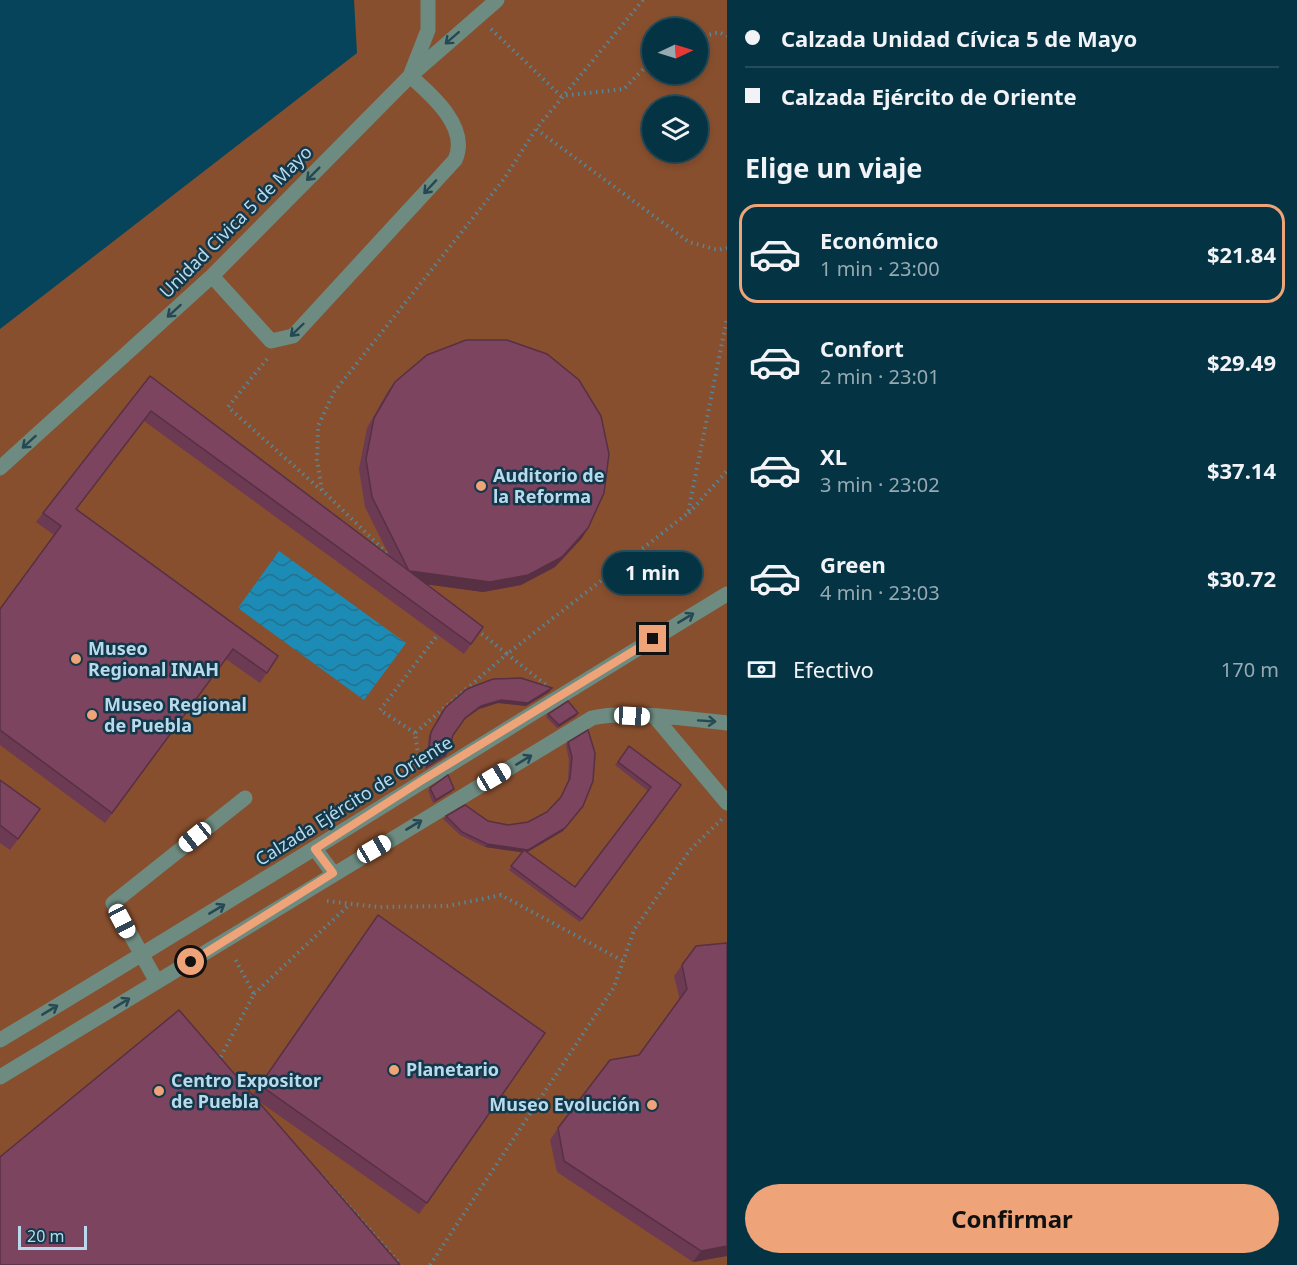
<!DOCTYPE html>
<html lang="es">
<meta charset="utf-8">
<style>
:root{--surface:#043344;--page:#0d3b4b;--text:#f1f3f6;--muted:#97aab2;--line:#254e5d;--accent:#efa378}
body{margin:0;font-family:"Noto Sans",sans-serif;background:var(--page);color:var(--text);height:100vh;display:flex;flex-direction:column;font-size:22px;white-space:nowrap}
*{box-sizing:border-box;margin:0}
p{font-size:20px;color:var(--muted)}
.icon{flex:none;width:33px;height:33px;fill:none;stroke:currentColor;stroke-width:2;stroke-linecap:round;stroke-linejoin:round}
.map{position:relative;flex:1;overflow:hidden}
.drawer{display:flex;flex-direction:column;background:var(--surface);width:570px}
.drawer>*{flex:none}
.banner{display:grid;align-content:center;height:132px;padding:0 18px;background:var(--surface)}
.needle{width:39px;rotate:86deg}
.tools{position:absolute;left:642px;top:18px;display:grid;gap:12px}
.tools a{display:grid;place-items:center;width:66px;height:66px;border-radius:50%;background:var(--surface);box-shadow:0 3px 9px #0003,0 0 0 2px var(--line);font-size:30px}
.scale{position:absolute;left:18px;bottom:15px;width:69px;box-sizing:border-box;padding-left:6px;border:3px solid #b8daec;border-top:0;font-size:16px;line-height:21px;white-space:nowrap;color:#b8daec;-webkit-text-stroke:4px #123849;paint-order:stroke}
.end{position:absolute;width:27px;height:27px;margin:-14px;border:8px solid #efa378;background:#111;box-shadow:0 0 0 3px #111}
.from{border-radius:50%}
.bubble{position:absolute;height:42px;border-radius:21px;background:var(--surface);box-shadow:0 3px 9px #0003,0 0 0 2px var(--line);font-size:20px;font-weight:700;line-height:42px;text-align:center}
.car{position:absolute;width:18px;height:36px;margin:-18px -9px;border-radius:8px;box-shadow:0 0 4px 2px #0007;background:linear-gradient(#fff 24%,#345 0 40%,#fff 0 76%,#345 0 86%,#fff 0)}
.banner b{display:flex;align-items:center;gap:21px;height:57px;font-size:22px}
.banner b+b{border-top:2px solid var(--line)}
.banner i{width:15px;height:15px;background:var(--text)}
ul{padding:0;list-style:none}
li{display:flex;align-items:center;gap:18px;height:99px;margin:0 12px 9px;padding:0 6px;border:3px solid transparent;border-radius:18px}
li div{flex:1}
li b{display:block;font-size:22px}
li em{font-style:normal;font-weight:700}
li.on{border-color:var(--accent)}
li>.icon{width:54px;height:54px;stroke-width:1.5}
h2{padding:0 18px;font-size:27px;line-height:72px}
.pay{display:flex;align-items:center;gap:15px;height:66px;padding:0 18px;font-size:22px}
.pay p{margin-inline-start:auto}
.cta{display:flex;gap:12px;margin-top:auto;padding:12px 18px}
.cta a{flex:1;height:69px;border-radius:36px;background:var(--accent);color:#111;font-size:24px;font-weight:700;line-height:69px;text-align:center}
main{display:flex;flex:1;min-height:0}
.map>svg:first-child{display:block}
.park{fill:#874f2e;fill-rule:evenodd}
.water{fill:url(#water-waves)}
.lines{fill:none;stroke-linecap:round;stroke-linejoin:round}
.path{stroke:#55879c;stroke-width:4;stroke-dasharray:1.5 4.5;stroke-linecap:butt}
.minor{stroke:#6d8b80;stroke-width:15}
.wall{fill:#6c3a53}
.shaded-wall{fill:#583043}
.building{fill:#7d4460;stroke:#583043;stroke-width:1.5}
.oneway{stroke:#244954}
.route{stroke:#efa378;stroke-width:8}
.poi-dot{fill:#efa378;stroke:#123849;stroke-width:2}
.labels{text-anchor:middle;stroke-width:5;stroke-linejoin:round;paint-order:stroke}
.street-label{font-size:18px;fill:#b8daec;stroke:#123849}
.poi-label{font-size:18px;font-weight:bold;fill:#b8daec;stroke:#123849;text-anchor:start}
</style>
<main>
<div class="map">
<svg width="727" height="1265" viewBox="0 0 727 1265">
<defs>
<pattern id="water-waves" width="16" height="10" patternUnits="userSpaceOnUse" patternTransform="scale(1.5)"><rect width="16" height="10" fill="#1c8bb5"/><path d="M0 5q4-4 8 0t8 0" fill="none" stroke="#25718e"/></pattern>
</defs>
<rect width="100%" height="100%" fill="#05445b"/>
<path class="park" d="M354,0H727V1265H0V329L357,53ZM652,28H698V74H652ZM652,106H698V152H652Z"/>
<path class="water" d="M279,551L406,643L364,700L238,608Z"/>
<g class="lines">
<path class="path" d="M643,0L536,129L689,242L718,250L727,248
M491,29L561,96L624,89L652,60
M698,38L719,32L727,36
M267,359L228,407L321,490
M689,513L727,471
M391,557L322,490L317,460L318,426L334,392L504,179L536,129
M477,630L507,654L688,513L727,318
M415,733L380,710L439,633
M419,762L415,733L507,654L546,685
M327,901L378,907L448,906L501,895L623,961
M254,994L350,904
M218,1062L254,994L234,957
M321,1175L401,1265
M430,1265L614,987L634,930L690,850L722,819"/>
<path class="minor" d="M212,276L271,341L293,336L455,160C470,128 432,95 410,76L428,30V0
M0,468L212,276L410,76L497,0
M655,717L727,803
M315,849L333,873
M157,982L113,903L245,798
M0,1040C244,894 484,742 727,594
M0,1077L592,718C626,710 691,719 727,723"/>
</g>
<path class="wall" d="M150,376L390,557L365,507L359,469L367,428L388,391L395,382L588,528L582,538L555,567L521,585L483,592L426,584L483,627L464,654L144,421L76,509L278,656L260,683L226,659L105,823L0,745V609L54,535L36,522Z
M552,688L549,692L526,706L498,703L479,709L462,721L453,735L446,756L425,769L429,735L443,711Z
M578,713L576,716L557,728L546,717L548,714Z
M588,730L563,831L527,852L575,887L648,791L615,765L629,746L681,785L580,922L509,870L523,852L485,847L460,835L443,819L446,816L488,821L508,825L528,822L547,812L560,799L568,781L569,760L566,745L568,742Z
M0,780L40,809L10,850L0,843Z
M430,788L451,792L433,803L428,791Z
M378,915L545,1033L419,1214L257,1100L252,1095Z
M727,943V1256L693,1262L557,1172L550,1140L558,1128L639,1055L680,1000L674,976L682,965Z"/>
<path class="shaded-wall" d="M588,528L582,538L555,567L521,585L483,592L402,581L409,571Z
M552,688L549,692L526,706L498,703L479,709L462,721L465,718L481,706L501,700Z
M578,713L576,716L557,728L559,725Z
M448,752L446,756L425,769L427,766Z
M454,789L451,792L433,803L436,800Z
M583,806L563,831L526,853L485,847L487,844Z
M727,1246V1256L693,1262L701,1251Z"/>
<path class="building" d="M466,340H507L547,354L579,380L601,416L609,454L604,493L588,528L562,557L528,575L490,582L409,571L483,627L471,644L151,411L76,509L278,656L267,673L233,649L112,813L0,730V609L61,526L43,513L150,376L409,571L372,497L366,459L374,418L395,382L427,355Z
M521,678L552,688L528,703L501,700L481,706L465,718L453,735L448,752L427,766L431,732L445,708L467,689L493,679Z
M568,701L578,713L559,725L548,714Z
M588,730L595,753L593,781L583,806L565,828L528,850L487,844L462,832L446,816L465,805L488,821L508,825L528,822L547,812L561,797L570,778L572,757L568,742Z
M629,746L681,785L582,919L511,866L524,850L575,887L651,787L618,762Z
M448,775L454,789L436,800L430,788Z
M0,780L40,809L18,839L0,825Z
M378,915L545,1033L427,1203L260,1085Z
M727,943V1246L701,1251L564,1161L558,1128L610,1060L639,1055L687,989L682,965L696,946Z
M179,1010L400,1265H0V1157Z"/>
<defs><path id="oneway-shaft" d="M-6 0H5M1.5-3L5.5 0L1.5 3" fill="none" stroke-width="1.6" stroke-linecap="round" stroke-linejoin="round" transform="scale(1.5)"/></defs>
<g class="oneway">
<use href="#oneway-shaft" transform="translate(452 38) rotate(139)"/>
<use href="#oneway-shaft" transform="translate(313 174) rotate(135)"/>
<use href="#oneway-shaft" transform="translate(430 187) rotate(133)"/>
<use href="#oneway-shaft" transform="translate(174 311) rotate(138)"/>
<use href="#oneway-shaft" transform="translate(297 330) rotate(136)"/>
<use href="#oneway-shaft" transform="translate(29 442) rotate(138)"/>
<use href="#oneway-shaft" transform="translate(686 618) rotate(-31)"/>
<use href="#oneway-shaft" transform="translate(707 721) rotate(4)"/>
<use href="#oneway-shaft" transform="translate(524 760) rotate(-31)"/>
<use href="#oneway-shaft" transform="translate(414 825) rotate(-31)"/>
<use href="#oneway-shaft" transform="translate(217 909) rotate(-31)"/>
<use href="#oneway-shaft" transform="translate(122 1003) rotate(-31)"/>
<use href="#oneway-shaft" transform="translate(50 1010) rotate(-31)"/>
</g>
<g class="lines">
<path class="route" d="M191,962L333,873L315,849L421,781L653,639"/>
</g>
<g class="poi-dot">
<circle cx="481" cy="486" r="6"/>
<circle cx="76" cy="659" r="6"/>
<circle cx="92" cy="715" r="6"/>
<circle cx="394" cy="1070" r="6"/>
<circle cx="159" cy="1091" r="6"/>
<circle cx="652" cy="1105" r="6"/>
</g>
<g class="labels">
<g class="street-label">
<text transform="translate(236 222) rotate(-45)" y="6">Unidad Civica 5 de Mayo</text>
<text transform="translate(354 801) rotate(-32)" y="6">Calzada Ejército de Oriente</text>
</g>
<g class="poi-label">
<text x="493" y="482">Auditorio de<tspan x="493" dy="21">la Reforma</tspan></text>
<text x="88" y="655">Museo<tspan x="88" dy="21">Regional INAH</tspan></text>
<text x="104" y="711">Museo Regional<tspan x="104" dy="21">de Puebla</tspan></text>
<text x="406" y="1076">Planetario</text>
<text x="171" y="1087">Centro Expositor<tspan x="171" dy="21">de Puebla</tspan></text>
<text x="640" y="1111" text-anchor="end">Museo Evolución</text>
</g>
</g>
</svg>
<div class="tools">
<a><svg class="needle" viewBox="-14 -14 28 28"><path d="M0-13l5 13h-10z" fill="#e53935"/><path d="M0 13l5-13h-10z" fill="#97aab2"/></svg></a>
<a><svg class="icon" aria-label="layers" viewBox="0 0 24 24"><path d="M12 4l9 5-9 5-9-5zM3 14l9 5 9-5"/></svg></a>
</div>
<div class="scale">20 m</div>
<i class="end from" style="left:191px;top:962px"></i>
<i class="end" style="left:653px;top:639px"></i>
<div class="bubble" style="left:603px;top:552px;width:99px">1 min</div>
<i class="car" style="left:632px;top:716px;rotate:93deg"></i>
<i class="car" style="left:494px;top:777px;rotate:59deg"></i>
<i class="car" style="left:195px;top:837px;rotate:231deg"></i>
<i class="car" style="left:374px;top:849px;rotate:60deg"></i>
<i class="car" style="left:122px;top:921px;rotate:152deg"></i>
</div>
<section class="drawer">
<div class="banner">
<b><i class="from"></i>Calzada Unidad Cívica 5 de Mayo</b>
<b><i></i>Calzada Ejército de Oriente</b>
</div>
<h2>Elige un viaje</h2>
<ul>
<li class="on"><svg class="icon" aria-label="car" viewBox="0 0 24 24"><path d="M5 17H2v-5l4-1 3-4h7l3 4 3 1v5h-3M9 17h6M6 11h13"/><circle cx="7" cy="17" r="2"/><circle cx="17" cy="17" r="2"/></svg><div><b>Económico</b><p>1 min · 23:00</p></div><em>$21.84</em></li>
<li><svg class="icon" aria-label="car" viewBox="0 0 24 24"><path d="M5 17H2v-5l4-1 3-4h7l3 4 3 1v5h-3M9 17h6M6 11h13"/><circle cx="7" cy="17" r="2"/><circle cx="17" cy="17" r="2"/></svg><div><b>Confort</b><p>2 min · 23:01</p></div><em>$29.49</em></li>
<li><svg class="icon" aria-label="car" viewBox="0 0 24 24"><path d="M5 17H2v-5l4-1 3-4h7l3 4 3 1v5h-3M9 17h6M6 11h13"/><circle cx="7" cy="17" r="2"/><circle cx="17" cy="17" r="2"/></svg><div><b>XL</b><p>3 min · 23:02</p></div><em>$37.14</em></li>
<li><svg class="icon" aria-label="car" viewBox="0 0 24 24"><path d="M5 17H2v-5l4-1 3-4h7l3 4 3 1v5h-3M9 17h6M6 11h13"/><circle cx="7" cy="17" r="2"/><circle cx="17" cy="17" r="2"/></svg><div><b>Green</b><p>4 min · 23:03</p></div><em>$30.72</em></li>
</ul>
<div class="pay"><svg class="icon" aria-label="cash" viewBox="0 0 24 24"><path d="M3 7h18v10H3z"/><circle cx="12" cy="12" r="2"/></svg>Efectivo<p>170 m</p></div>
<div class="cta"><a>Confirmar</a></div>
</section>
</main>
